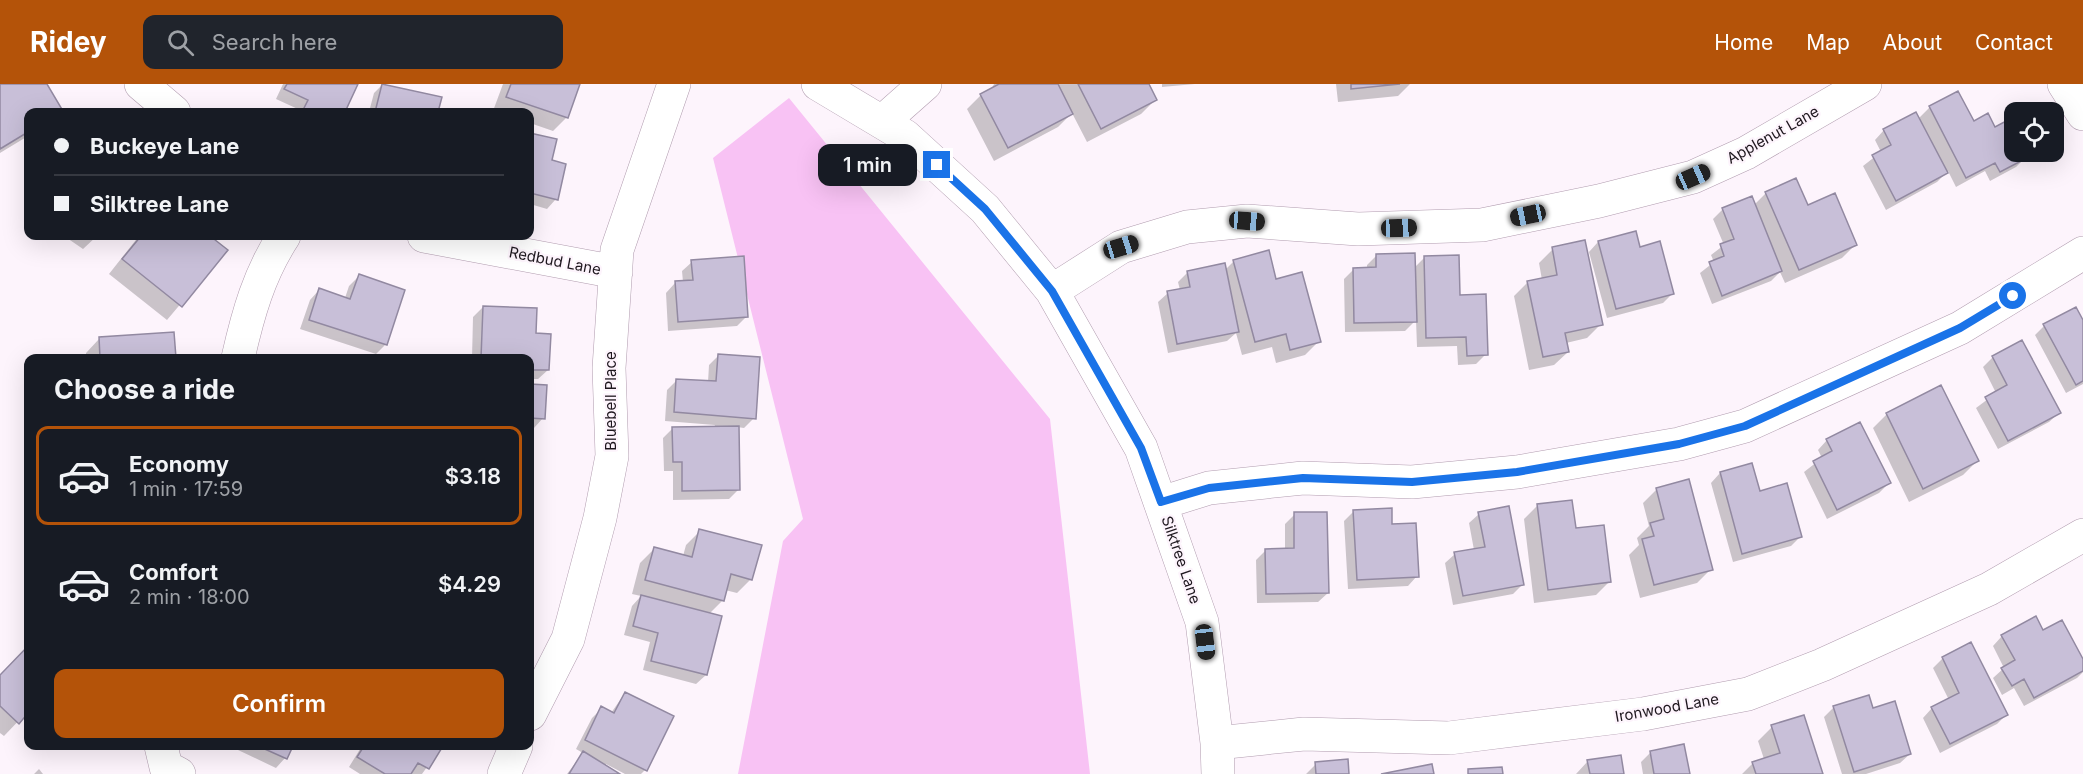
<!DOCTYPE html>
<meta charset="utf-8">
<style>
:root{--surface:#171b24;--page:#20242c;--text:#f1f3f6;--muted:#9ea1a6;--line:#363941;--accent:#b45309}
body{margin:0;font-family:Inter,sans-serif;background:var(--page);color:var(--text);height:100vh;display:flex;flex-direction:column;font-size:22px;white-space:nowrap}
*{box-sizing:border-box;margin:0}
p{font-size:20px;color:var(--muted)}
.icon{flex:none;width:33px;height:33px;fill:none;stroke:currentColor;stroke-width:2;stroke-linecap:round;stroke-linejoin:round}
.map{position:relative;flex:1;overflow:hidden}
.side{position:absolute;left:24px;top:270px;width:510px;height:396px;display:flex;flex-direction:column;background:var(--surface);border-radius:12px;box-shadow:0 6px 24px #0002}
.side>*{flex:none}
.hud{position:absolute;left:24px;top:24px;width:510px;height:132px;border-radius:12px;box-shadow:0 6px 24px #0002;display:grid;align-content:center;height:132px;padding:0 30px;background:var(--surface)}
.tools{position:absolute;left:2004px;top:18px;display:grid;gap:12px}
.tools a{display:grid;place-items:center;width:60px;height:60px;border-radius:12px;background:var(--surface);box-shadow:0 6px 24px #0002;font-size:30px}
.end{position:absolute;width:27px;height:27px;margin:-14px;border:8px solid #1a73e8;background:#fff;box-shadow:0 0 0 3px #fff}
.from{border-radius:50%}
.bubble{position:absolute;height:42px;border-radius:12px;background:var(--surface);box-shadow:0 6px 24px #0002;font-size:20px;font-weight:600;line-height:42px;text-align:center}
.car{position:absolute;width:18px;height:36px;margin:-18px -9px;border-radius:8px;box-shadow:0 0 4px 2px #0007;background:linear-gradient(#222 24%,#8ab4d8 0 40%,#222 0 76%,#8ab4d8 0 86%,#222 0)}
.hud b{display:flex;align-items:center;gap:21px;height:57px;font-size:22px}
.hud b+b{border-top:2px solid var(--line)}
.hud i{width:15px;height:15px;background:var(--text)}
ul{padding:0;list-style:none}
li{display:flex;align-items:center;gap:18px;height:99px;margin:0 12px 9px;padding:0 18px;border:3px solid transparent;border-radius:12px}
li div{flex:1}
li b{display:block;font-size:22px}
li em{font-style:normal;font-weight:600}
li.on{border-color:var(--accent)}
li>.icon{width:54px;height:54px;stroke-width:1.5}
h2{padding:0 30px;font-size:27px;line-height:72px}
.primary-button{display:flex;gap:12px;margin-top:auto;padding:12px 30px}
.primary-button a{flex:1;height:69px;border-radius:12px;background:var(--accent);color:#fff;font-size:24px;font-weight:600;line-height:69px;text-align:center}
header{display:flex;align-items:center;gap:36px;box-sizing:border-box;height:84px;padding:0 30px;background:var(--accent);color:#fff}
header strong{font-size:28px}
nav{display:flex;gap:33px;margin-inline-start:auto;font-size:21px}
.search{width:420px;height:54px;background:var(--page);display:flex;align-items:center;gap:15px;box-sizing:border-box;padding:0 21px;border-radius:12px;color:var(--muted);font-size:22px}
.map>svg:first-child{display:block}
.green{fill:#f8c2f4}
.shadow{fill:#0003}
.building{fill:#c8bfd8;stroke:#9289a1;stroke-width:1.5}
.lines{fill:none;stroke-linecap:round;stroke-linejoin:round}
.street-casing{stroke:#b19caf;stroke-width:34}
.street{stroke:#fff;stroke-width:33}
.route{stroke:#1a73e8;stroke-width:8}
.labels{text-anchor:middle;stroke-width:4.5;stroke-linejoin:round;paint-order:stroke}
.street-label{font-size:15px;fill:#1e171e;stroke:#fdf4fc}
</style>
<header>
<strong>Ridey</strong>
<div class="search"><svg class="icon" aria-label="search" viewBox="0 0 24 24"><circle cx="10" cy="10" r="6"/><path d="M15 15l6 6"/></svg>Search here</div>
<nav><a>Home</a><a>Map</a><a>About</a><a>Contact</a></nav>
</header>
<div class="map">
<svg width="2083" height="690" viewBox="0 0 2083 690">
<rect width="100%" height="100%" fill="#fdf4fc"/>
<path class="green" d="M789,14L1050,335L1090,690H738L783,457L803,435L713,74Z"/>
<path class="shadow" d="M0,0H45L61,27L28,28V52L0,69Z
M283,0H357L343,28H298L300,26L276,15Z
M383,0L440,15L436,28H369L374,9Z
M503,0H578L567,33L553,47L530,39V28L493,27Z
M994,0H1147L1155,16L1141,30L1087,58L1072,29L1058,43L994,77L967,25L981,11L991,6Z
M1162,0H1195L1162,3Z
M1336,0H1410L1398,12L1338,18Z
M1957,9L1973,39L1994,45L2007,38L2014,52V68H2023L2026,73L2016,83L1990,97L1985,87L1956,103L1948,87L1937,98L1886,126L1863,82L1881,68L1875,56L1884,46L1918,35L1929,24Z
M530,50L555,57L550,77L556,115L547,125L530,120Z
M1796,96L1807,123L1856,160L1842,174L1785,199L1780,188L1771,197L1712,220L1700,189L1714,178L1711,171L1724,161L1713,135L1723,125L1754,121L1765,110Z
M1635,148L1639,165L1672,210L1663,219L1607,234L1589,168L1598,158Z
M64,152H97L83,165Z
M139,152H208L226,166L167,236L109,190Z
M1553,165L1601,240L1587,254L1566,259L1568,268L1554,281L1529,286L1514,212L1528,198L1542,196L1539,179Z
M1377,171L1414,184L1425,173L1459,212L1486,270L1476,280L1458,281L1457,262L1417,263L1416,236L1405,247L1345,248L1344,195L1354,185H1367V181Z
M1234,177L1275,197L1319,257L1305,271L1276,279L1272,263L1242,271L1236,249L1227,257L1168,269L1158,218L1168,209L1180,206L1178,198L1188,188L1225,186Z
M692,178L747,232L737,242L668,247L666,209L675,199L683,198L682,187Z
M359,192L403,207L385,261L376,270L300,245L310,216L319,206L345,214L349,202Z
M483,223L534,251L548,286L538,295H530V274H472L473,233Z
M2083,239V300L2066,309L2035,251L2044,242Z
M172,250L174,274H86V269L99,255Z
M2022,258L2059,329L2049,338L1998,365L1976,324L1996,309L1983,283L1993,273Z
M719,271L754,334L744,344L737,343L739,405L729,415L673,416V387H664L663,354L673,344H714L715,341L665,337L667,306L677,296L708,298L709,281Z
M530,302L545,303L543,334L534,344H530Z
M1887,330L1977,377L1963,391L1909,418L1873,344Z
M1827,356L1889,399L1879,409L1827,435L1804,388L1822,374L1818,366Z
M1720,389L1759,408L1801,452L1791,462L1733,478L1711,399Z
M1657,405L1711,485L1697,499L1640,514L1629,471L1639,461L1637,454L1649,442L1643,419Z
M1537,422L1574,446L1610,497L1596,511L1534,519L1524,435Z
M1354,427L1391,441L1417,492L1408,502L1348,505L1344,437Z
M1295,430L1328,509L1318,518L1257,519L1256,476L1266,466H1285V440Z
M1479,430L1522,501L1513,510L1453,521L1445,479L1455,470L1474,466L1469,439Z
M700,447L751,495L737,509L725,506L723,516L709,530L706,591L696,600L643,586L650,558L624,551L632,522L641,512L632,510L640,479L654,465L683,472L686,461Z
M2042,548L2083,578V588L2077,594L2024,622L2014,604L2002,611L1993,594L2004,584L1993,562L2002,552Z
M1971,560L2006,631L1997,640L1940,669L1923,634L1932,624L1949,616L1933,584L1942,575Z
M28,563V627L4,652L0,649V593Z
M625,609L645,686L641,690H625L606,680L605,682L617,690H567L583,669L576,665L592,634L602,624L611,629Z
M1834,623L1872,626L1910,670L1900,679L1866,690H1842L1824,633Z
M1772,643L1821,690H1742L1753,679L1764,675L1758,657Z
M240,662H292L285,674L276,684L238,666Z
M362,662H442L422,690H360L349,683Z
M1651,668L1689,690H1643L1641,678Z
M1588,677L1623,690H1576Z
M1316,680L1348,690H1306Z
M39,685L43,690H34Z"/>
<path class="building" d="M0,0H47L63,27L28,28V48L0,65Z
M287,0H358L345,28H302L308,16L284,5Z
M382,0L442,13L438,28H375Z
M511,0H580L568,34L506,13Z
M999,0H1058L1073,30L1008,64L980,10Z
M1078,0H1149L1157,16L1101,45Z
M1351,0H1400L1351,5Z
M1958,7L1974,37L1988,29L1995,43L2008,36L2014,49V68H2024L2027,74L2000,88L1995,79L1966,94L1929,22Z
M1916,28L1948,89L1896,117L1872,71L1891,61L1883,45Z
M530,49L557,55L552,76L566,80L558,116L530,109Z
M1796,94L1808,121L1835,109L1857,161L1799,186L1765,108Z
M1752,112L1782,187L1722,212L1709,178L1724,172L1720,160L1734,155L1722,124Z
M1636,147L1640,163L1660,157L1674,210L1616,225L1598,157Z
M141,152H210L228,166L182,223L122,175Z
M1585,156L1603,241L1565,249L1569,268L1543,273L1527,197L1557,191L1552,163Z
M1269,166L1276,195L1302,188L1321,258L1290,266L1286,250L1255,258L1233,176Z
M1415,169L1417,238L1354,239L1353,184L1376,183V170Z
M1459,171L1460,211L1486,210L1488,271L1467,272L1466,253L1426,254L1424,172Z
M744,172L748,233L678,238L675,197L693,196L691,176Z
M1225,179L1239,248L1177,260L1167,207L1190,203L1187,187Z
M359,190L405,206L387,261L309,236L319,204L350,215Z
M483,222L537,224L536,249L551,250L549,286H530V274H481Z
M2076,223L2083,236V297L2076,301L2043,240Z
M174,248L176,274H100L99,253Z
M2022,256L2061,329L2008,357L1985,313L2007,301L1992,272Z
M718,270L760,273L756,335L674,328L676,295L716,297Z
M530,300L547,301L545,335L530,334Z
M1941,301L1979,377L1923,405L1886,329Z
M1860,338L1891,399L1837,426L1813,377L1832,367L1826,355Z
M739,342L740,406L682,407V378H673L672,343Z
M1752,379L1760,407L1787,399L1802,453L1742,470L1720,388Z
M1689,395L1713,486L1654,501L1642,455L1654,452L1650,439L1664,435L1656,404Z
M1572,416L1576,444L1604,441L1611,498L1548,506L1537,420Z
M1509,422L1524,501L1463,512L1454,468L1485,463L1478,428Z
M1392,424V440L1416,439L1419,493L1357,496L1353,426Z
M1294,428H1327L1329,509L1266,510L1265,465L1294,464Z
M699,445L762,461L752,496L731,490L724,517L645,496L654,463L692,473Z
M641,511L722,532L707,591L651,577L658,549L633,542Z
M2036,532L2043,546L2062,536L2083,575V587L2034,614L2024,595L2012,602L2001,584L2015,576L2001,551Z
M1971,558L2008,631L1950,660L1931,623L1959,609L1942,573Z
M28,562V629L19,640L0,622V591Z
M625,608L674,632L647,687L585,656L601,622L614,629Z
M1869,611L1873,624L1895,617L1911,670L1854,688L1833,622Z
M1804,631L1823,690H1756L1752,678L1780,669L1771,641Z
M1684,660L1690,690H1654L1650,667Z
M258,662H293L287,675Z
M364,662H443L429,685L418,679L411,690H385L357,673Z
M583,667L620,690H569Z
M1621,671L1624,690H1590L1587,676Z
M1348,675L1349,690H1316L1315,678Z
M1432,680L1434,690H1381Z
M1502,683L1503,690H1468V685Z"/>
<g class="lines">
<g class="street-casing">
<path id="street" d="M141,0L174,28
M818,0L905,52L985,125L1052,207L1141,364L1202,538L1217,659L1218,690
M2064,0L2083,30
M882,38L925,0
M424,152L616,188
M1052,207L1121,163L1187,143L1247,137L1358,145L1482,141L1599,117L1693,93L1746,69L1865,0
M238,274C248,230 259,190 284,152
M1161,419L1209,404L1303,394L1412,398L1517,388L1679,360L1745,342L1960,244L2083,169
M530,630L568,555L600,434L612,372L609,284L617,166L674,0
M1217,659L1304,650L1449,654L1643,630L1748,610L1822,581L1989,505L2083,451
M161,662L166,683L179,690
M504,690L516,662"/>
</g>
<use href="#street" class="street"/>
</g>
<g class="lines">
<path class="route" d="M937,81L985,125L1052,207L1141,364L1161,418L1209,404L1303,394L1412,398L1517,388L1679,360L1745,342L1960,244L2013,212"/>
</g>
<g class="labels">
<g class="street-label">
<text transform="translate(1773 51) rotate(-29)" y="5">Applenut Lane</text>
<text transform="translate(555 177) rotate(11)" y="5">Redbud Lane</text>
<text transform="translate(611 317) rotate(-90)" y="5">Bluebell Place</text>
<text transform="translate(1181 476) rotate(71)" y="5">Silktree Lane</text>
<text transform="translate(1667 624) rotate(-10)" y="5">Ironwood Lane</text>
</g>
</g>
</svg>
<div class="tools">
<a><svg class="icon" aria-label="locate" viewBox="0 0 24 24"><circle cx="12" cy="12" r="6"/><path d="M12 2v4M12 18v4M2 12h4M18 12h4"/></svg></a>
</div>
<i class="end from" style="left:2013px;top:212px"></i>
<i class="end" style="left:937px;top:81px"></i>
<div class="bubble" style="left:818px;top:60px;width:99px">1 min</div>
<i class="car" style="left:1693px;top:93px;rotate:66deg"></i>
<i class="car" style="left:1528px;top:131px;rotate:258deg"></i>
<i class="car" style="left:1247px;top:137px;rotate:94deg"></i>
<i class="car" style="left:1399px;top:144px;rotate:88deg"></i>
<i class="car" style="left:1121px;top:163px;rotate:73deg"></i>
<i class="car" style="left:1205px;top:558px;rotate:173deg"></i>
<div class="hud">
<b><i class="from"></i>Buckeye Lane</b>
<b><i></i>Silktree Lane</b>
</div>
<section class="side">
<h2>Choose a ride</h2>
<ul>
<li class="on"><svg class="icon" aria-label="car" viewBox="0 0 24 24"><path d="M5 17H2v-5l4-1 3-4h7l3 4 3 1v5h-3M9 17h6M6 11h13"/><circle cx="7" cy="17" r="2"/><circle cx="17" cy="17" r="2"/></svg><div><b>Economy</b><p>1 min · 17:59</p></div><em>$3.18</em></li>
<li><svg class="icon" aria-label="car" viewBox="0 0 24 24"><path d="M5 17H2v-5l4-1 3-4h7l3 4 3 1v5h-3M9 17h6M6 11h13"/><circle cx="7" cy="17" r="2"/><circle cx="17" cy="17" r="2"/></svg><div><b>Comfort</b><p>2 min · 18:00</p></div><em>$4.29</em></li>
</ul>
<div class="primary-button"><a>Confirm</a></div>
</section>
</div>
